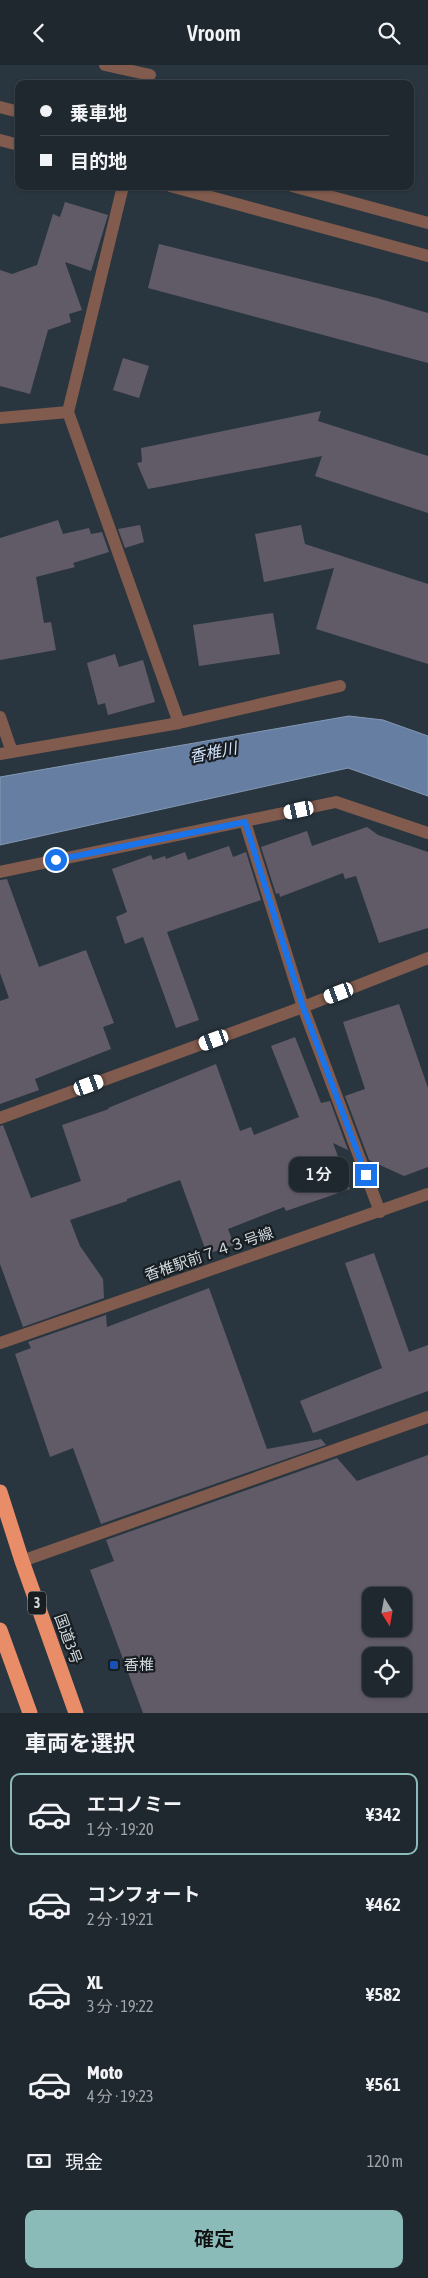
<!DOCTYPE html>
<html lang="ja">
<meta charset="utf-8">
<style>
:root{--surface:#20282f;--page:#2d343b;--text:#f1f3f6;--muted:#a2a6aa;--line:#3d444b;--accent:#8bbbb9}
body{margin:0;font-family:"Asap Condensed","Noto Sans JP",sans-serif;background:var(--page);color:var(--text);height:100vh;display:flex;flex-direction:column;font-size:19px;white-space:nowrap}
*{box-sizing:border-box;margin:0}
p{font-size:16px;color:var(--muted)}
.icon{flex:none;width:28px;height:28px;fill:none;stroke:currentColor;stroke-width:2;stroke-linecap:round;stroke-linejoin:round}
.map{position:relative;height:1648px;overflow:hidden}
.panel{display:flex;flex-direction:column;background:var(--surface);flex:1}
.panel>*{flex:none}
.top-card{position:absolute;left:15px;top:15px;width:399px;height:110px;border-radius:10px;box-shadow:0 1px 4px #0004,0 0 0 1px var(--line);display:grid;align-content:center;height:110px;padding:0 25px;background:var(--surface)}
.needle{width:32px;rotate:169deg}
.tools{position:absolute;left:362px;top:1522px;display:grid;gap:10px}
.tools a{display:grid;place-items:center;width:50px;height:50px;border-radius:10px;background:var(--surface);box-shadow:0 1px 4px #0004,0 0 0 1px var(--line);font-size:25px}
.end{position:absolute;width:22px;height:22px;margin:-11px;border:6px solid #1a73e8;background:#fff;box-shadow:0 0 0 2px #fff}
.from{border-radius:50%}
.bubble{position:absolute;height:35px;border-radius:10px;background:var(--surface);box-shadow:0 1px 4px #0004,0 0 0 1px var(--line);font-size:16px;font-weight:600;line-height:35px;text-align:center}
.car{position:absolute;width:15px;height:30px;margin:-15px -8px;border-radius:6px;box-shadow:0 0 4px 1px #0007;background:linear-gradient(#fff 24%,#345 0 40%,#fff 0 76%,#345 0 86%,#fff 0)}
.top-card b{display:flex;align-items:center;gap:18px;height:48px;font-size:19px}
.top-card b+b{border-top:1px solid var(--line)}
.top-card i{width:12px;height:12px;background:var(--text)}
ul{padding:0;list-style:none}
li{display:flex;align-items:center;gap:15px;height:82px;margin:0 10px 8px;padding:0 15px;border:2px solid transparent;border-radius:10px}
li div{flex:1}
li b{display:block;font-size:19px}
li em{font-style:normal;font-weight:600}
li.current{border-color:var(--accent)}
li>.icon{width:45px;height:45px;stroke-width:1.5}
h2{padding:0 25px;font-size:22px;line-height:60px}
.pay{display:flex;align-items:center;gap:12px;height:55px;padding:0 25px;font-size:19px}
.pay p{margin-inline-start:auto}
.primary-button{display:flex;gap:10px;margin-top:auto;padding:10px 25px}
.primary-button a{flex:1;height:58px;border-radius:10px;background:var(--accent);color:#111;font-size:20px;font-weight:600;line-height:58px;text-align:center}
header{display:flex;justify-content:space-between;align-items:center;height:65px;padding:0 25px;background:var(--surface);font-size:22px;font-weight:600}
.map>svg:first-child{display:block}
.water{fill:#657ea2;stroke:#8599b4}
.building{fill:#615b68;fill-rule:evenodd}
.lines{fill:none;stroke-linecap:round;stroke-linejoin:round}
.minor{stroke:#815b4d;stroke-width:12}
.highway{stroke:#e98d69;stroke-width:15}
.route{stroke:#1a73e8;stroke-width:6}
.transit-dot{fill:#1a4fb4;stroke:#171d21;stroke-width:2}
.labels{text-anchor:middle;stroke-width:4.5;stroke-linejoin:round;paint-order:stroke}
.shield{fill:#171d21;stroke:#99a1a5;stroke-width:1}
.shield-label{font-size:14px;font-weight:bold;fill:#d1d9de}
.street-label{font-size:15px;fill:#d1d9de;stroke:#171d21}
.poi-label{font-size:15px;fill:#d1d9de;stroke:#171d21;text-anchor:start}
.water-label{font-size:16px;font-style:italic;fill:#d1e1f9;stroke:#171d21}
</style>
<header><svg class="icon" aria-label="back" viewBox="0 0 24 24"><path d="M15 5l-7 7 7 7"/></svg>Vroom<svg class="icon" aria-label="search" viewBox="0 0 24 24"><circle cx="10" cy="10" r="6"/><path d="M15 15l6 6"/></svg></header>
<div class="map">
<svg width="428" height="1648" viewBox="0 0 428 1648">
<rect width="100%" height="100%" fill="#2a363f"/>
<path class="water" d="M349,651L383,655L428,671V731L348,703L0,780V712Z"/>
<path class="building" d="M65,137L108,150L91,206L65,197L82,245L69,249L71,257L48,265L30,329L0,321V205L12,209L37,200L53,149L60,152Z
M159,179L377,233L428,248V298L148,223Z
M123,293L149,301L139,333L113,325Z
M321,346L318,356L428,391V448L315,411L322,391L148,424L137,398L142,397L141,383Z
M58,455L63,469L89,463L91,469L102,467L109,487L73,498L75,502L36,512L44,558L51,557L56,585L0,595V473Z
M140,460L144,477L125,483L118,464Z
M301,460L305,479L428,519V599L316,564L334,503L264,517L255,469Z
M273,548L280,589L199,601L193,560Z
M115,589L119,602L143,595L155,637L108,650L105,638L98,640L87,598Z
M367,762L378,770L428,787V863L379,878L356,811L345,814L343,808L280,832L279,828L276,829L261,782L307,766L312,781Z
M229,781L233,792L246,787L261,835L167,867L199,955L176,963L143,872L125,879L116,852L127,847L112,804L151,790L153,795L165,791L166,794L185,787L188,795Z
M7,814L39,902L86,885L114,958L103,962L111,984L35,1014L39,1025L0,1039V936L9,933L0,908V815Z
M399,939L428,1023V1102L404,1111L369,1095L345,1031L365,1024L343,957Z
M295,972L321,1038L330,1036L348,1085L333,1078L350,1124L286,1146L284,1142L228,1164L234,1180L207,1189L180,1115L127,1134V1136L70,1155L80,1181L103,1214L104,1233L23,1262L0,1199V1061L3,1060L31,1133L81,1116L62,1060L109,1044L108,1043L216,999L240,1066L251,1062L254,1070L299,1052L271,981Z
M374,1188L409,1287L428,1280V1326L313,1368L300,1336L382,1303L345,1198Z
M209,1223L267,1384L321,1374L326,1380L101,1459L73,1383L50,1392L15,1289L31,1283L28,1277L106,1250L107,1262Z
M428,1390V1648H143L90,1505L114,1496L106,1475L337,1393L357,1416ZM371,1531H404V1564H371ZM371,1591H404V1624H371Z"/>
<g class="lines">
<path class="minor" d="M105,0L150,10
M0,42L19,47
M0,75L19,80
M123,121L68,347L179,658
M170,121L428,191
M292,121L428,158
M0,353L68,347
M0,652L12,687
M0,689L179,658L340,621
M245,757L303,942L380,1147
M0,807L336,737L428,768
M0,1053L303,942L428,893
M0,1278L428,1129
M22,1496L428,1352"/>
<path class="highway" d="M0,1427L22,1496L76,1648
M0,1565L30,1648"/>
</g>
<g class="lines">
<path class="route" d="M56,795L245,757L303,942L366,1110"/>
</g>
<rect class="transit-dot" x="109" y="1595" width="10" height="10" rx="2.5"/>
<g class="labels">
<rect class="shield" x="28" y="1526.5" width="18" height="23" rx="4"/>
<g class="shield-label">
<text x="37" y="1543">3</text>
</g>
<g class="street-label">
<text transform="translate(209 1189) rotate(-19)" y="5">香椎駅前７４３号線</text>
<text transform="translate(68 1574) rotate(70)" y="5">国道3号</text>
</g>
<g class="poi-label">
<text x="124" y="1605">香椎</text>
</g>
<g class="water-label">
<text transform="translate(213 687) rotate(-11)" y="6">香椎川</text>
</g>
</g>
</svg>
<div class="tools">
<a><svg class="needle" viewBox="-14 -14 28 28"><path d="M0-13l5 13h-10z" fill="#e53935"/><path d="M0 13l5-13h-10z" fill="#a2a6aa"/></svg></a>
<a><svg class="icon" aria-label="locate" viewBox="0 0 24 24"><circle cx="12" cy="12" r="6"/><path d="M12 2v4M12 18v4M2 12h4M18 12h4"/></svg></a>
</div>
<i class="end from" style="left:56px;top:795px"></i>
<i class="end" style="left:366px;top:1110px"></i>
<div class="bubble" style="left:289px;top:1092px;width:60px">1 分</div>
<i class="car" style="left:299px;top:745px;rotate:258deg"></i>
<i class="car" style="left:339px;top:928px;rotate:249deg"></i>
<i class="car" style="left:214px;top:975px;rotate:250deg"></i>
<i class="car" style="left:89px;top:1020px;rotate:70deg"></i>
<div class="top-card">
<b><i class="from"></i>乗車地</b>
<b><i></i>目的地</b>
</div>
</div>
<section class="panel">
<h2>車両を選択</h2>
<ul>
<li class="current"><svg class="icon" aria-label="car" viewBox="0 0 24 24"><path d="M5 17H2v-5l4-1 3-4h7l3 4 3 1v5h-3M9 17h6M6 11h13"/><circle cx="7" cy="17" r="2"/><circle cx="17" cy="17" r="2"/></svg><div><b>エコノミー</b><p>1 分 · 19:20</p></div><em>¥342</em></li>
<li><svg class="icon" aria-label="car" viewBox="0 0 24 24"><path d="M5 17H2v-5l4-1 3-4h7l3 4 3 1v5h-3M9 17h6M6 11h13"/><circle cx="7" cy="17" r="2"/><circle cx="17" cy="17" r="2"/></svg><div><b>コンフォート</b><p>2 分 · 19:21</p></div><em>¥462</em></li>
<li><svg class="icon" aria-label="car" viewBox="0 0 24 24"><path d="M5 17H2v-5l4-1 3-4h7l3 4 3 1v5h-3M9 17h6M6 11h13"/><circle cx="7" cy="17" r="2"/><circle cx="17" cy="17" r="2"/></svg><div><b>XL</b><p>3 分 · 19:22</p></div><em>¥582</em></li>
<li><svg class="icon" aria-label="car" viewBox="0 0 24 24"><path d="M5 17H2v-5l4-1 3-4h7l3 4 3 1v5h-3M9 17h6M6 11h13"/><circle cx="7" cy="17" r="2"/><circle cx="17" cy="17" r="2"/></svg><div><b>Moto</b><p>4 分 · 19:23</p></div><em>¥561</em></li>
</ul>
<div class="pay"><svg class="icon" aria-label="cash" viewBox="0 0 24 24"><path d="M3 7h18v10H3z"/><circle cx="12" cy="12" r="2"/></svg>現金<p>120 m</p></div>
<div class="primary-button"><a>確定</a></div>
</section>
